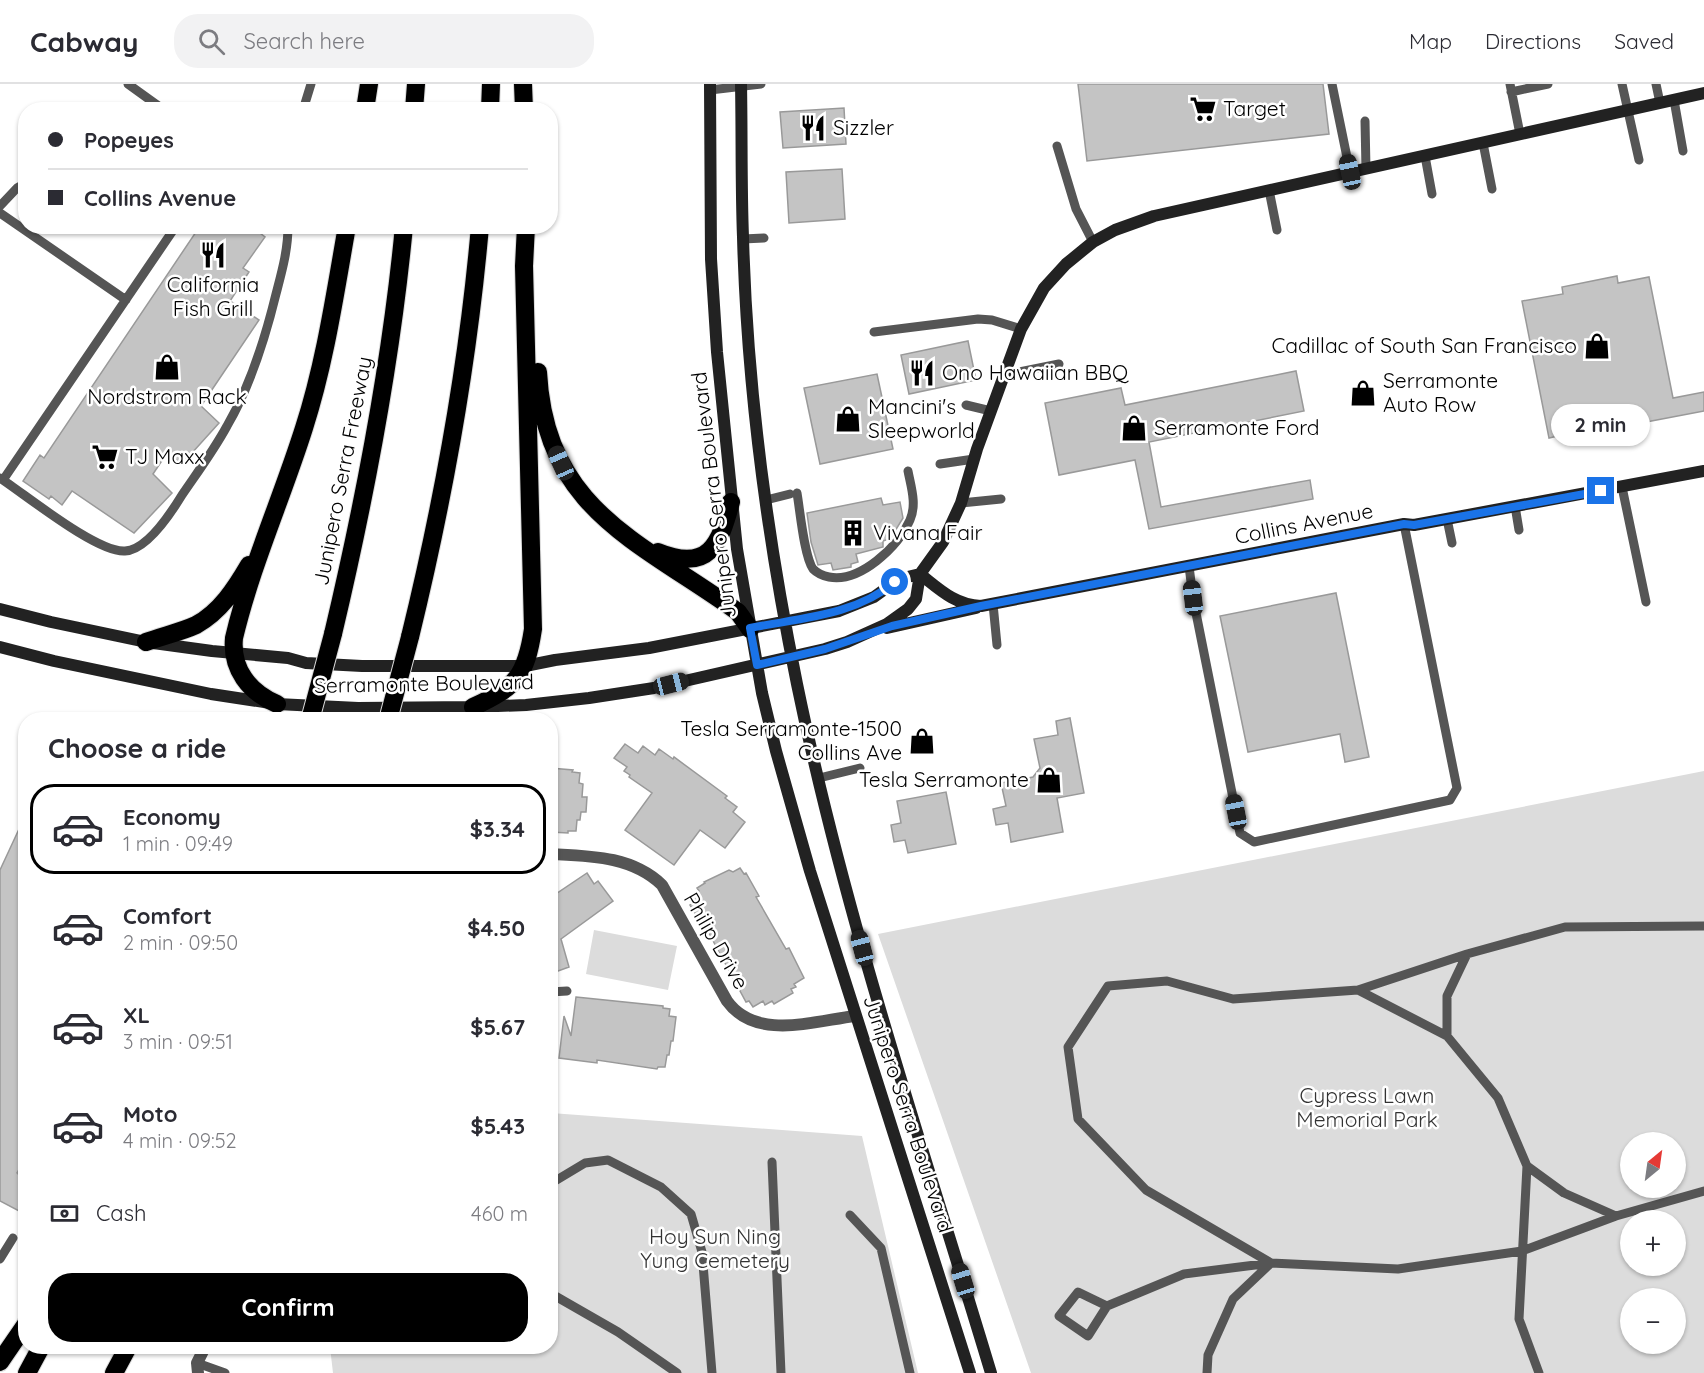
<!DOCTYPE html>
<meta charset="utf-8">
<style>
:root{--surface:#fff;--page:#f2f2f3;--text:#2b2b33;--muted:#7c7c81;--line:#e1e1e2;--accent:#000}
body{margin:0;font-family:Quicksand,sans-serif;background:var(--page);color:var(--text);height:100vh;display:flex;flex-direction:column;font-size:22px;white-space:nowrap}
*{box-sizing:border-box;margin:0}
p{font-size:20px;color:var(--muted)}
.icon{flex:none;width:33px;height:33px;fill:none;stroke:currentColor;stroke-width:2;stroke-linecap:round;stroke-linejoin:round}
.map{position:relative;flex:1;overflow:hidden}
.drawer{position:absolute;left:18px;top:628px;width:540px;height:642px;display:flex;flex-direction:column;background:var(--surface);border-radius:24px;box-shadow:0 2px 4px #0004}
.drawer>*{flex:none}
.top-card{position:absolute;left:18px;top:18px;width:540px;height:132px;border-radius:24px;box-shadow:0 2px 4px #0004;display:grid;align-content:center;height:132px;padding:0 30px;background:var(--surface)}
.needle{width:39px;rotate:29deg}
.fabs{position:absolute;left:1620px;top:1048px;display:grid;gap:12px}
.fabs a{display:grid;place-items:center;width:66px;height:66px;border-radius:50%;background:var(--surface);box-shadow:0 2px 4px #0004;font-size:30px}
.end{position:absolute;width:27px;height:27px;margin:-14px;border:8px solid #1a73e8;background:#fff;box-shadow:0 0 0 3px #fff}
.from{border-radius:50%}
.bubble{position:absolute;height:42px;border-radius:21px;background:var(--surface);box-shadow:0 2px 4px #0004;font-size:20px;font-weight:800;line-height:42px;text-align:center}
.car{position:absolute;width:18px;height:36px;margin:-18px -9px;border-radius:8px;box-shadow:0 0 4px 2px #0007;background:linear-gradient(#222 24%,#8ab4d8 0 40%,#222 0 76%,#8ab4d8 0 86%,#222 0)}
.top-card b{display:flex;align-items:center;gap:21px;height:57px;font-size:22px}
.top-card b+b{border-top:2px solid var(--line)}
.top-card i{width:15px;height:15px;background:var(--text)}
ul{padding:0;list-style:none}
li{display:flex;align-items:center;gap:18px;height:90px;margin:0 12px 9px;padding:0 18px;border:3px solid transparent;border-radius:24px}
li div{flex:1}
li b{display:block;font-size:22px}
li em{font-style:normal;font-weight:800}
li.selected{border-color:var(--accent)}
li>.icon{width:54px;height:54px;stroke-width:1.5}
h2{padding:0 30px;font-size:27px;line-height:72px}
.pay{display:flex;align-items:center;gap:15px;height:66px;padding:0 30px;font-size:22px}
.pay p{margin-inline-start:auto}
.action{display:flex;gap:12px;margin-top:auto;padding:12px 30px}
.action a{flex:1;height:69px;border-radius:24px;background:var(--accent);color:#fff;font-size:24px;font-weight:800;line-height:69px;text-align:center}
header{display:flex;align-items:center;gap:36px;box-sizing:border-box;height:84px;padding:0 30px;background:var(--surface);border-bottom:2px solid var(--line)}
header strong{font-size:28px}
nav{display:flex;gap:33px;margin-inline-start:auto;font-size:21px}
.search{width:420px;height:54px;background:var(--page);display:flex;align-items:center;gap:15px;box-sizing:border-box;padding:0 21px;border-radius:24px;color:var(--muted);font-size:22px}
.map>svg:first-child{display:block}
.green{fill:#dcdcdc;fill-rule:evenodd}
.building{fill:#c4c4c4;stroke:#999;stroke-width:1.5}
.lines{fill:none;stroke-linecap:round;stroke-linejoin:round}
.highway-casing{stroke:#dbdbdb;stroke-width:20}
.lane{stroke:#555;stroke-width:9}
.street{stroke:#555;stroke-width:12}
.secondary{stroke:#222;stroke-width:12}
.highway{stroke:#000;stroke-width:18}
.highway-bridge-casing{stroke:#dbdbdb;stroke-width:20;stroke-linecap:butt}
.highway-bridge{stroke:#000;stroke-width:18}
.route{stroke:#1a73e8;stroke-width:8}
.labels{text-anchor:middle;stroke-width:5;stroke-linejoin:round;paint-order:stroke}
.poi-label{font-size:21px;fill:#000;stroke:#fff;text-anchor:start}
.street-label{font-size:21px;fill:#000;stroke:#fff}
.park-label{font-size:21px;fill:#333;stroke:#fff}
</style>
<header>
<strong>Cabway</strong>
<div class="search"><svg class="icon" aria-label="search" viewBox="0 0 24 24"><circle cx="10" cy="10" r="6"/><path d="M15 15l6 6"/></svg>Search here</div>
<nav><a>Map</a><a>Directions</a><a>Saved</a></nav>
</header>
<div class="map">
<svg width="1704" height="1289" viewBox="0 0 1704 1289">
<rect width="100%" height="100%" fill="#fff"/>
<path class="green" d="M1704,687V1289H1031L878,850ZM1630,1059H1676V1104H1630ZM1630,1137H1676V1182H1630ZM1630,1215H1676V1260H1630Z
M594,846L677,862L668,906L586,890Z
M551,1029L862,1052L918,1289H333L330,1263H550Z"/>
<path class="building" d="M1078,0H1323L1329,50L1087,77Z
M844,24L846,60L783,64L780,28Z
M842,85L845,135L789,139L786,88Z
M200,142H251L265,153L243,184L249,188L230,217L259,236L201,322L219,339L182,380L167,369L153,390L172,409L134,449L72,407L62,421L51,412L49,415L23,397L40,371L44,374Z
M1617,192L1618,199L1649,193L1673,314L1704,308V327L1562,354V351L1549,354L1522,217L1563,210L1562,203Z
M968,257L976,296L909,310L901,271Z
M1296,287L1304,327L1149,358L1161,423L1310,396L1313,415L1149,445L1135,376L1059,391L1045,319L1121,304L1125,321Z
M877,290L893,365L820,380L804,304Z
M881,414L883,421L900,418L903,434L892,452L889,453V455L883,457V463L856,470L858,478L851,480V483L833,486L831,479L818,481L811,458L807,429Z
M1336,509L1369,673L1345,678L1340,650L1248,668L1220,532Z
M1070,634L1084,709L1057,714L1063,748L1011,758L1008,739L996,741L993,725L1006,722L1001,699L1033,693L1040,684L1034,655L1058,651L1056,637Z
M625,660L638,669L643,662L655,671L659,665L673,675L674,673L727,712L725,714L737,723L733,728L745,738L725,764L700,746L674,781L625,746L652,709L629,693L630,691L624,687L627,683L614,674Z
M550,684L573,686L572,688L580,689L579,699L583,700L582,713H587L586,728H581L580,736H577L576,747H568V749L550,748Z
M946,708L956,760L908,769L905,756L894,758L891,741L901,739L897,717Z
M26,730V1074L17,1089L26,1098V1120L21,1128L0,1117V786Z
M740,784L744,790L746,789L759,812L756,813L786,865L789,864L804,894L794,900L796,903L791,905L793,909L774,920L772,917L765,921L763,917L753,923L749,917L746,918L705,842L703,843L690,821L692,820L688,813L699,807L697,804L705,799L704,798L729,786L733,788Z
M587,789L594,800L598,797L613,817L561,855L569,883L550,890V814Z
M576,913L663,922V924L670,925L669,932L676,933L673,957H671L669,971H667L665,983H658L657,985L597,976V979L559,974L564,932L571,952Z"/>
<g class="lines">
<g class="highway-casing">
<path id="highway" d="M523,0L524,26
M365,26L369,0
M414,26L416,0
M490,26L491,0
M538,288C545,426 641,458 738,528L750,545
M658,468C709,489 720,460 731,418
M333,550C365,415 391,280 404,142
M410,553C443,418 468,281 480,142
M146,558C162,552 181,548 196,541C220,528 235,505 249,481
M277,620C249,608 231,585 234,554C251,482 282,414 304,344C325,279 335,210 347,142
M473,623C516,603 526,592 533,545L524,182L526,142
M0,1278L26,1240
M27,1289L41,1263
M114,1289L128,1263"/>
</g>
<path class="lane" d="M128,0L164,26
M1332,0L1350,88
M1510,0L1520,50
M1622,0L1639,76
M1656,0L1660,19
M710,6L761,0
M1511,8L1548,0
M1674,16L1683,67
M303,26L311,0
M1365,37L1366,85
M1483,59L1492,105
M1057,62L1076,125L1093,158
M1425,72L1432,110
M1269,106L1277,146
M0,122L17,104L26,99
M0,129L126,216
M743,155L764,154
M874,248L978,235L992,236L1021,245
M1004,291L1059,280
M966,321L991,327
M940,380L974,375
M0,394C26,411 97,469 125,467C147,466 171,429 182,411C197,389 214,366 227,342C251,301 265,255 276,210C282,187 288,166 288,142
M3,396L176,142
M1622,403L1646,518
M797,409C800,426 804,472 813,485C817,489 824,492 829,493C860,499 898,463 910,436C917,420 911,403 908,387
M766,416L790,410
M961,419L1001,415
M1515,422L1519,446
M1447,435L1452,459
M1189,482L1193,514L1240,749L1254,758L1450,716L1457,704L1404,440
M993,520L997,561
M819,694L860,684
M1358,906L1447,952L1498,1014L1527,1082L1519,1235L1539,1289
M550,908L567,907
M1447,952V912L1467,870
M772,1078L781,1289
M1527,1082L1564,1109L1616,1132
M550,1100L585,1079L608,1076L661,1103L691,1130L702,1168L712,1289
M850,1131L881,1164L910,1289
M0,1175L13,1154
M550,1209L618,1248L677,1289
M1107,1222L1078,1208L1059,1232L1088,1252L1107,1222L1184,1190L1271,1179L1398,1185L1522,1167L1616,1132L1704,1107
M197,1279L225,1289
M1207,1289L1208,1271L1233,1215L1271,1179L1146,1106L1078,1035L1068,963L1108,902L1167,897L1233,915L1358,906L1467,870L1565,843L1704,842"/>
<path class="street" d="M550,770C590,772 632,772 662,801L727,917C756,957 814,937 855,932
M198,1289L197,1279L205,1263"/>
<path class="secondary" d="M710,0L711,175L717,268L737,465L762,609L776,667L810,787L970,1289
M741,0C742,51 741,102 743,153C747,302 767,453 797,600C845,834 922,1060 991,1289
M920,490C939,505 955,521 981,522L1404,440L1414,441L1704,387
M0,525L51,538L146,558L212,567L288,574L306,579L362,582H525L555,576L649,564L839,527L874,513L899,495L920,490
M887,544L976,524
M0,563L54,577L211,610L277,620L358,624L473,623L526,621L589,614L654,604L825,565L847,558L887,540L908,525L916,515L920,490L943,458L961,419L977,365L1021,245L1044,204L1066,180L1093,158L1115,146L1154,132L1704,9"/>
<use href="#highway" class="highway"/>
<g class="highway-bridge-casing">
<path id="highway-bridge" d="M310,636L333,550
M388,636L410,553"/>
</g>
<use href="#highway-bridge" class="highway-bridge"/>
</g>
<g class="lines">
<path class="route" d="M895,498C854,532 800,534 750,544L757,581L825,565L892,542L981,522L1404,440L1414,441L1601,407"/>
</g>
<defs>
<g id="supermarket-bare" transform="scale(2.07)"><path d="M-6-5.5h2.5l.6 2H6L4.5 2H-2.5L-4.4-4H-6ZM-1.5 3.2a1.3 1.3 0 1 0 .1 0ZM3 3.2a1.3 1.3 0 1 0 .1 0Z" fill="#000" stroke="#fff" stroke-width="2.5" paint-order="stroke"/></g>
<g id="restaurant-bare" transform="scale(2.07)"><path d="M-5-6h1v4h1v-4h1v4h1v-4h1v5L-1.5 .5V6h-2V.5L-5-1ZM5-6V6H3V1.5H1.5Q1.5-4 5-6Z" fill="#000" stroke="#fff" stroke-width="2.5" paint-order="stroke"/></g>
<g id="shop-bare" transform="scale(2.07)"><path d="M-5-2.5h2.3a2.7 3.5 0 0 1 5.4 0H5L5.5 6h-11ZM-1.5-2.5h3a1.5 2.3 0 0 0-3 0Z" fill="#000" stroke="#fff" stroke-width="2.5" paint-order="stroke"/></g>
<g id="building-bare" transform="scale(2.07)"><path d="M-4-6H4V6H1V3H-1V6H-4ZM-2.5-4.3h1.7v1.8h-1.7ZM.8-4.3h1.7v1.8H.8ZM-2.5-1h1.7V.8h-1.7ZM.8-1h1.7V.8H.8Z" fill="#000" stroke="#fff" stroke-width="2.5" paint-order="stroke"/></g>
</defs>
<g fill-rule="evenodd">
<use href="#supermarket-bare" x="1203" y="25"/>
<use href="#restaurant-bare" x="813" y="44"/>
<use href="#restaurant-bare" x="213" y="171"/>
<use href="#shop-bare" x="1597" y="262"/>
<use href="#shop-bare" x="167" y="283"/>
<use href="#restaurant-bare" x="922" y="289"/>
<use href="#shop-bare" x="1363" y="309"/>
<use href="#shop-bare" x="848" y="335"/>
<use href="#shop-bare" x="1134" y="344"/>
<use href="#supermarket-bare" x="105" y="373"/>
<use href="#building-bare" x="853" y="449"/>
<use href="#shop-bare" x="922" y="657"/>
<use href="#shop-bare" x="1049" y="696"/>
</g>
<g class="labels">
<g class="poi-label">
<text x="1223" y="32">Target</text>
<text x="833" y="51">Sizzler</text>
<text x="213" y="208" text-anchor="middle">California<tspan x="213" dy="24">Fish Grill</tspan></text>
<text x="1577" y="269" text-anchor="end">Cadillac of South San Francisco</text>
<text x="942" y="296">Ono Hawaiian BBQ</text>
<text x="1383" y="304">Serramonte<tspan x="1383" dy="24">Auto Row</tspan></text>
<text x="167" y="320" text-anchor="middle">Nordstrom Rack</text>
<text x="868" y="330">Mancini's<tspan x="868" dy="24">Sleepworld</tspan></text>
<text x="1154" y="351">Serramonte Ford</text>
<text x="125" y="380">TJ Maxx</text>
<text x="873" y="456">Vivana Fair</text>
<text x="902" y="652" text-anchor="end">Tesla Serramonte-1500<tspan x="902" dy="24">Collins Ave</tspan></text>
<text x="1029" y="703" text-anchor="end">Tesla Serramonte</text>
</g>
<g class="street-label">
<text transform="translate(343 387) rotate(-79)" y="7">Junipero Serra Freeway</text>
<text transform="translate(714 411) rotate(-97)" y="7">Junipero Serra Boulevard</text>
<text transform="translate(1304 440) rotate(-11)" y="7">Collins Avenue</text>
<text transform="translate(424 600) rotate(-1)" y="7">Serramonte Boulevard</text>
<text transform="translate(716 857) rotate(60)" y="7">Philip Drive</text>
<text transform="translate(908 1030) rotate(72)" y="7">Junipero Serra Boulevard</text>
</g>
<g class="park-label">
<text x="1367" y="1019">Cypress Lawn<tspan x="1367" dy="24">Memorial Park</tspan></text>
<text x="715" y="1160">Hoy Sun Ning<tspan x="715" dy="24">Yung Cemetery</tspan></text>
</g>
</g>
</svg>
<div class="fabs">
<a><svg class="needle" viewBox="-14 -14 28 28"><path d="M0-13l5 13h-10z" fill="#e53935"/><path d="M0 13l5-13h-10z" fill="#7c7c81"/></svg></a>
<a>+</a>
<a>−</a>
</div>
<i class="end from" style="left:895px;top:498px"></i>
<i class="end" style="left:1601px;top:407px"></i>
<div class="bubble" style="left:1551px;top:320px;width:99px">2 min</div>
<i class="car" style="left:1350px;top:88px;rotate:348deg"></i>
<i class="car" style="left:561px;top:379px;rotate:336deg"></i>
<i class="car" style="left:1193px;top:514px;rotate:353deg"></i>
<i class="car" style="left:671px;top:600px;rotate:76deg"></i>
<i class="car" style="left:1236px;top:728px;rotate:349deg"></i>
<i class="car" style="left:862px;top:864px;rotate:345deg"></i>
<i class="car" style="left:963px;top:1197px;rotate:343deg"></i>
<div class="top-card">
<b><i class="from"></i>Popeyes</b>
<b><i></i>Collins Avenue</b>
</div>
<section class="drawer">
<h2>Choose a ride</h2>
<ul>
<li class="selected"><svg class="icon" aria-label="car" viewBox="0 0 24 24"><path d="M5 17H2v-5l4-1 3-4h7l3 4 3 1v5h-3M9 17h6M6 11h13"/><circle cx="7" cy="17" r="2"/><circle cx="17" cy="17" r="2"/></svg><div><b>Economy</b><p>1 min · 09:49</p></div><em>$3.34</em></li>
<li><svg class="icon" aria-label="car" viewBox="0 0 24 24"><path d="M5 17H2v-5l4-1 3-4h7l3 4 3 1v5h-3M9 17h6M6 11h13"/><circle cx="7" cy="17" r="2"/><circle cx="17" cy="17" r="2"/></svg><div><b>Comfort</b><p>2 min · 09:50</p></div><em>$4.50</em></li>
<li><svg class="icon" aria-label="car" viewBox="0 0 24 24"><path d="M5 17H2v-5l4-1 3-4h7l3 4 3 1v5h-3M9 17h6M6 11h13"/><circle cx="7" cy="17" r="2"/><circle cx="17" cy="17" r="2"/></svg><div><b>XL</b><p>3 min · 09:51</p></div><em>$5.67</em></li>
<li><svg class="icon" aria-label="car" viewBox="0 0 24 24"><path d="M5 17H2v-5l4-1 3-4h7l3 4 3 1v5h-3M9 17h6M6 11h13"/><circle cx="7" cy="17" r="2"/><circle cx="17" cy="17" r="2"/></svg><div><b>Moto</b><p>4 min · 09:52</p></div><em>$5.43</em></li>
</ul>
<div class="pay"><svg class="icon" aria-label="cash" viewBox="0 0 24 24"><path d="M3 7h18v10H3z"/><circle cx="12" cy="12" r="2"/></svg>Cash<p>460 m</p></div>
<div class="action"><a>Confirm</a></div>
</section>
</div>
